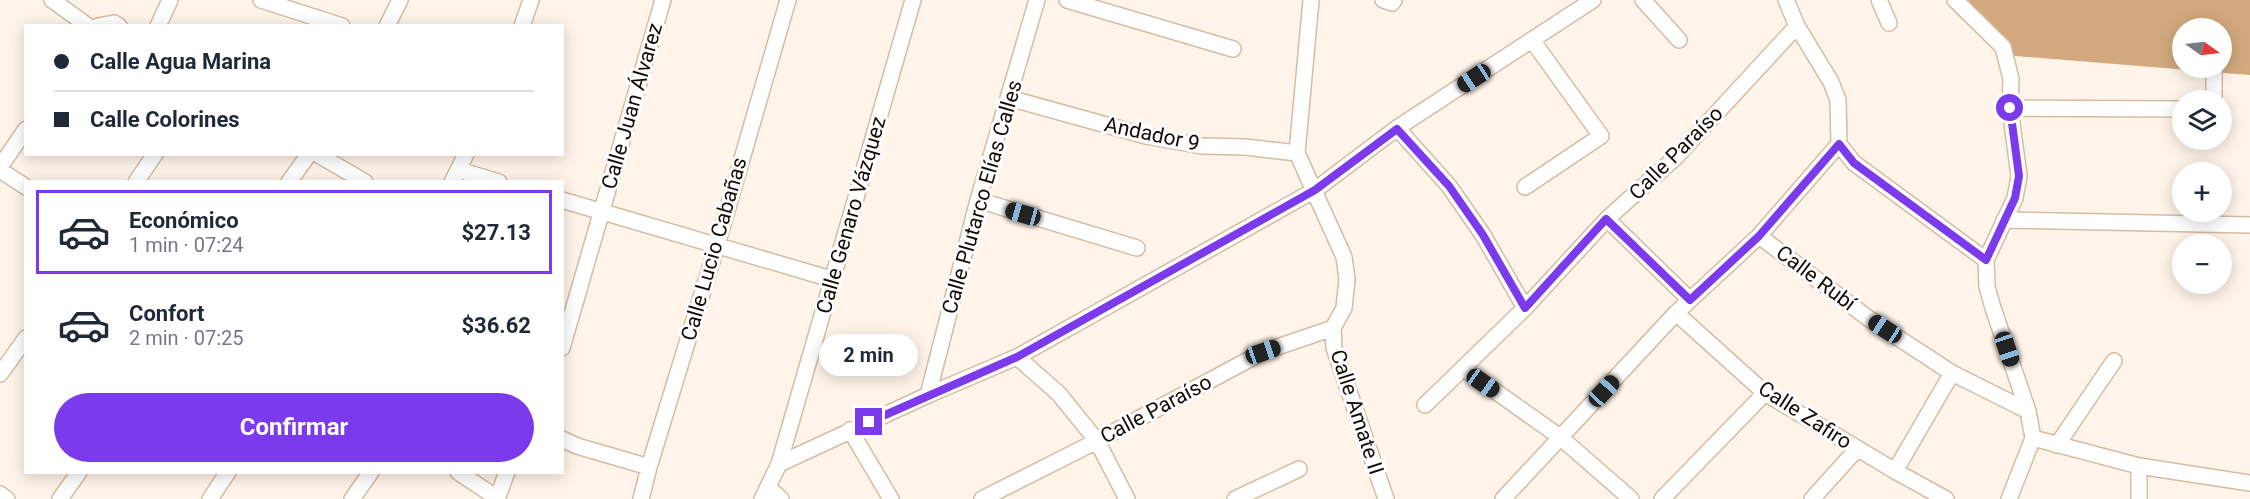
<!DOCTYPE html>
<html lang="es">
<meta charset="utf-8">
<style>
:root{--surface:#fff;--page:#f6f6f7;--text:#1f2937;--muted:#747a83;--line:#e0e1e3;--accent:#7c3aed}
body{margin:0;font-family:Roboto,sans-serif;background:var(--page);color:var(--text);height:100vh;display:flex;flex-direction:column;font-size:22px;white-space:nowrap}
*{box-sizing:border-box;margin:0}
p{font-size:20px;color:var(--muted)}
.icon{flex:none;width:33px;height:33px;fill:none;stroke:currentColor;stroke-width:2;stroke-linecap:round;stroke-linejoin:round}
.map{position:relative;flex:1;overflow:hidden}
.drawer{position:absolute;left:24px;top:180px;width:540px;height:294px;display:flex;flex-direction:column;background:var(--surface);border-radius:0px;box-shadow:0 3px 15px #0003}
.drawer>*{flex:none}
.guide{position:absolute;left:24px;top:24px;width:540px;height:132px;border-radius:0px;box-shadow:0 3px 15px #0003;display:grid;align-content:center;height:132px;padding:0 30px;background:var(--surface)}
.needle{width:39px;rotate:104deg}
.fabs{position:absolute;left:2172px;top:18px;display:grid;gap:12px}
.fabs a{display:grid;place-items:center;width:60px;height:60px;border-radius:50%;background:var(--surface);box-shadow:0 3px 15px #0003;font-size:30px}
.end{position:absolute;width:27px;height:27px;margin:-14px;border:8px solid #7c3aed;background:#fff;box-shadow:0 0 0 3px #fff}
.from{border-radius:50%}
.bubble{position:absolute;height:42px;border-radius:21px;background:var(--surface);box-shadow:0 3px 15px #0003;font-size:20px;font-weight:700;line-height:42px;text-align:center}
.car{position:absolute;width:18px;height:36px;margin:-18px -9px;border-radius:8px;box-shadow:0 0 4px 2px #0007;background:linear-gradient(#222 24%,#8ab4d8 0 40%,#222 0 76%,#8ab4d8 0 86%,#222 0)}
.guide b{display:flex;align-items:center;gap:21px;height:57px;font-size:22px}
.guide b+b{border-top:2px solid var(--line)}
.guide i{width:15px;height:15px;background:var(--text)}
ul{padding:10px 0 0;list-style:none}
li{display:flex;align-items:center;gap:18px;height:84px;margin:0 12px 9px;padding:0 18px;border:3px solid transparent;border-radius:0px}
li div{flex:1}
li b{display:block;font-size:22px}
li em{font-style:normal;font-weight:700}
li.on{border-color:var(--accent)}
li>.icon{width:54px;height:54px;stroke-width:1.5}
.primary-button{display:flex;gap:12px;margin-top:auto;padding:12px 30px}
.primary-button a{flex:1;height:69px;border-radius:36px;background:var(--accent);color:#fff;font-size:24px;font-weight:700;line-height:69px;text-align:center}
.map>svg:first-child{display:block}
.forest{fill:#d2a97d;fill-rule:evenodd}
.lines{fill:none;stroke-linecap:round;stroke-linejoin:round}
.minor-casing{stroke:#d5bca2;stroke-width:18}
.minor{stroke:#fff;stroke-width:15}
.route{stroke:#7c3aed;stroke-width:8}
.labels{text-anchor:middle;stroke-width:6;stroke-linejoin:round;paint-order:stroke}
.street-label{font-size:21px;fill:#130a03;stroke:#fff}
</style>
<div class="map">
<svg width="2250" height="499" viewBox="0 0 2250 499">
<rect width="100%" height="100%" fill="#fef4e9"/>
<path class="forest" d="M1968,0H2250V75L2015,56ZM2182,28H2222V68H2182Z"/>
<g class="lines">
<g class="minor-casing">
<path id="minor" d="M52,0L88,26
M261,0L342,26
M1067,0L1233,49
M1311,0L1297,153L1344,257L1347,279L1344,308L1333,328L1334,348L1386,499
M1383,0L1392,3L1394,0
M1643,0L1679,40
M1786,0L1797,26L1831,82L1838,100L1839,144L1854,163L1986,260
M1879,0L1889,23
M1955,0L2003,47L2011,79L2010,108L2019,176L2015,198L1986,260L1987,287L1993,308L2028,411L2033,438L2009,499
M98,26L114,23L119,26
M158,26L170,0
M387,26L400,0
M522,26L531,0
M1009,98L1146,136L1202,146L1245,147L1297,153
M2214,100V68
M2010,108L2182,109
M1397,128L1449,186L1483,235L1525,308
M317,154L365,182
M0,167L26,129
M0,170L26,187
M459,170L499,182
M136,182L155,154
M289,182L309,154
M452,182L466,154
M1525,187L1601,136L1532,40
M562,200L831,279
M978,200L1137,248
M1607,219L1690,300
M2004,220L2250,225
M1759,236L1868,318L1952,373L2028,411
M1676,313L1765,393L1895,471L1946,499
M562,348L663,0
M1017,357L1059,394L1097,441L1127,499
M1464,369L1560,437L1631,499
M0,374L26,338
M928,395L978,200L1037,0
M1425,405L1525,308L1607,219L1676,157L1797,26
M850,430L891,499
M2033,438L2139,466L2250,483
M562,439L577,446L649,467
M2057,445L2114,361
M779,464L928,395L1017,357L1315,190L1397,128L1593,0
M1895,471L1952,373
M458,472L497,498
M768,487L781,499
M0,494L7,499
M60,499L79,472
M210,499L228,472
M352,499L371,472
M497,499L507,472
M641,499L649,467L717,245L788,0
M762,499L779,464L913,0
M982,499L1097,441L1263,352L1333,328
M1235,499L1299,469
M1503,499L1676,313L1759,236L1839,144
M1662,499L1765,393
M1812,499L1857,449
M2139,499V466"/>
</g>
<use href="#minor" class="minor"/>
</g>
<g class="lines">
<path class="route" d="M869,422L1017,357L1315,190L1397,129L1449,186L1483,235L1525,308L1606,219L1690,300L1759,236L1839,144L1854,163L1986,260L2015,198L2019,176L2010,108"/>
</g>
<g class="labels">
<g class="street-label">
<text transform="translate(632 106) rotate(-74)" y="7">Calle Juan Álvarez</text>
<text transform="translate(1152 134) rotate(12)" y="7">Andador 9</text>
<text transform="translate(1676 153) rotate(-45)" y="7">Calle Paraíso</text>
<text transform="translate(982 197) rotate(-74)" y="7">Calle Plutarco Elías Calles</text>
<text transform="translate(851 215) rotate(-74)" y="7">Calle Genaro Vázquez</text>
<text transform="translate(714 249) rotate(-74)" y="7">Calle Lucio Cabañas</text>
<text transform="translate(1816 278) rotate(37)" y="7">Calle Rubí</text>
<text transform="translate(1156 409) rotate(-28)" y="7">Calle Paraíso</text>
<text transform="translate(1357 412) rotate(72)" y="7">Calle Amate II</text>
<text transform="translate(1805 415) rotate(33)" y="7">Calle Zafiro</text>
</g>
</g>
</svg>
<div class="fabs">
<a><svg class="needle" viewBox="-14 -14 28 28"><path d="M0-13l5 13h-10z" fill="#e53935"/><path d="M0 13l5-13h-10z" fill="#747a83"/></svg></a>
<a><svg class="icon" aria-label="layers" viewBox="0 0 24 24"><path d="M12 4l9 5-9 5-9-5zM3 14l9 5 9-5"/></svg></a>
<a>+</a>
<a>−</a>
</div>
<i class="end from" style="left:2010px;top:108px"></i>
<i class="end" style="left:869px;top:422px"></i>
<div class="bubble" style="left:819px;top:334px;width:99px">2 min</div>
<i class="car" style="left:1474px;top:78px;rotate:237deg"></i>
<i class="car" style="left:1023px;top:214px;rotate:286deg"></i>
<i class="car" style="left:1885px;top:329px;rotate:303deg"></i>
<i class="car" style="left:2007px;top:349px;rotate:161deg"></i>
<i class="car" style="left:1263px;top:352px;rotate:71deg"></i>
<i class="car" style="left:1483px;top:383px;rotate:125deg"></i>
<i class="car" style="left:1604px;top:391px;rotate:43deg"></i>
<div class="guide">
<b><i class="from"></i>Calle Agua Marina</b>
<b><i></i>Calle Colorines</b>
</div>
<section class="drawer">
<ul>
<li class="on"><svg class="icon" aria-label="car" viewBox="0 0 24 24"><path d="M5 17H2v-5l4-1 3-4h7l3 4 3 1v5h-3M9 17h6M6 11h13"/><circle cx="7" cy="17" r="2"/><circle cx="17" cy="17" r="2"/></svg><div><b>Económico</b><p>1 min · 07:24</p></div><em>$27.13</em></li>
<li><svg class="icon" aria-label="car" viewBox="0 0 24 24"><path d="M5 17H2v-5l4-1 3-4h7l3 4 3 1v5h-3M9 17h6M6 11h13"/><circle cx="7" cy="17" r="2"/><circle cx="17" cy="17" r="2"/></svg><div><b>Confort</b><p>2 min · 07:25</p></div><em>$36.62</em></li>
</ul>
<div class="primary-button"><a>Confirmar</a></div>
</section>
</div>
